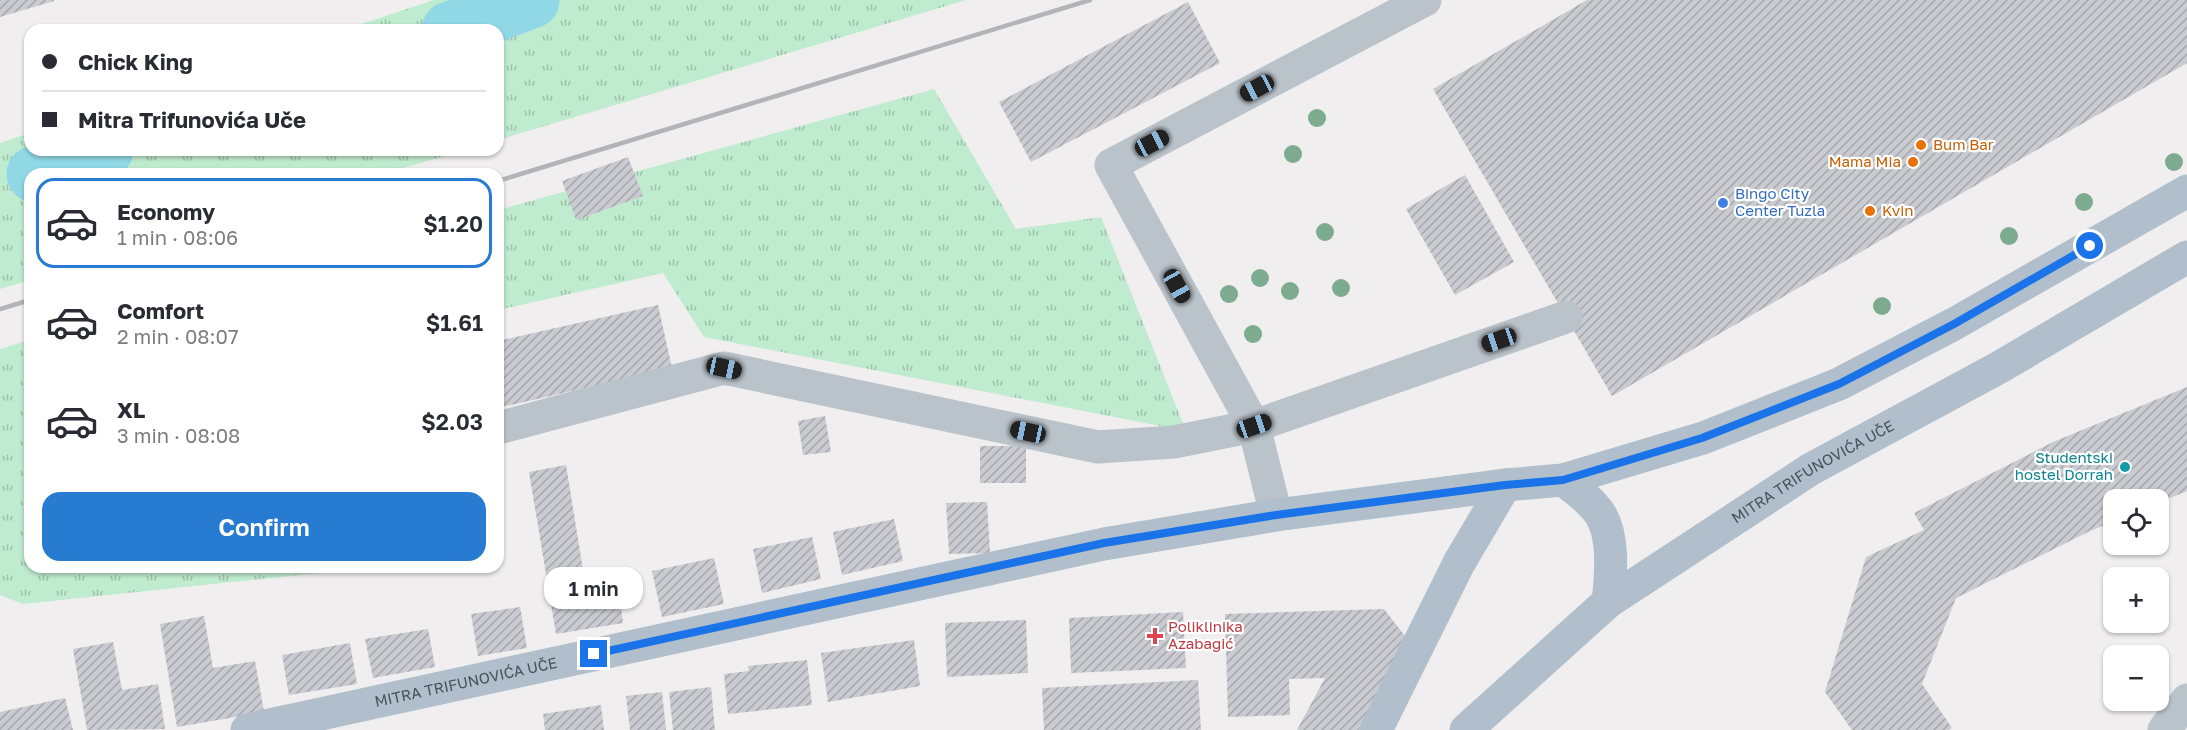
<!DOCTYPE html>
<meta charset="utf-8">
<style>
:root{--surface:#fff;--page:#f2f2f3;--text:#2b2b33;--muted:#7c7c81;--line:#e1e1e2;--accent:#277cd1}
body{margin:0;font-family:"Golos Text",sans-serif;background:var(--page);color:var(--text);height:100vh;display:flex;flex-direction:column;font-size:22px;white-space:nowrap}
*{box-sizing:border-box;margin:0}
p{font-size:20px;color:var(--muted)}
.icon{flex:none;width:33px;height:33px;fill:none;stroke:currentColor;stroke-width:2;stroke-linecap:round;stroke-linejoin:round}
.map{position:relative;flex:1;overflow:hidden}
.drawer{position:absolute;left:24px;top:168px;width:480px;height:405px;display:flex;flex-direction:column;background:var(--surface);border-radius:18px;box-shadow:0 2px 4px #0004}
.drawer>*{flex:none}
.top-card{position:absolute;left:24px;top:24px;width:480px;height:132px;border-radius:18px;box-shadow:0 2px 4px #0004;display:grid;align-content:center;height:132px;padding:0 18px;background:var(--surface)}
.controls{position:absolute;left:2103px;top:489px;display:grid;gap:12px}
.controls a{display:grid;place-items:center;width:66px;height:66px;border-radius:12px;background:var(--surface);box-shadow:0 2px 4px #0004;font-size:30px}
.end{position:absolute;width:27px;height:27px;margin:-14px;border:8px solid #1a73e8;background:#fff;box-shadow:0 0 0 3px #fff}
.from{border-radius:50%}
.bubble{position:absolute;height:42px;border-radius:18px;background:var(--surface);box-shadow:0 2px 4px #0004;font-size:20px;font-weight:600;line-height:42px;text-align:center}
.car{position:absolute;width:18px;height:36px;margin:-18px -9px;border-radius:8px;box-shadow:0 0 4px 2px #0007;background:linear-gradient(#222 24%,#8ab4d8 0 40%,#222 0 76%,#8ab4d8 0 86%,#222 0)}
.top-card b{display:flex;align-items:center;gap:21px;height:57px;font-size:22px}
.top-card b+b{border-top:2px solid var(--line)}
.top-card i{width:15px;height:15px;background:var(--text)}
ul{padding:10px 0 0;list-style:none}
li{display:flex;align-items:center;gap:18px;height:90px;margin:0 12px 9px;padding:0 6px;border:3px solid transparent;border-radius:18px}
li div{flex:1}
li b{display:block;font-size:22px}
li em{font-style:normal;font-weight:600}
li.on{border-color:var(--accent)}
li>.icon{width:54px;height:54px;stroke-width:1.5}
.cta{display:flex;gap:12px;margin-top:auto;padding:12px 18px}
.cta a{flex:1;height:69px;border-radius:18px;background:var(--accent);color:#fff;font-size:24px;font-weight:600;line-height:69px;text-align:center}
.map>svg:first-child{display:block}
.grass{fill:url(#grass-tufts)}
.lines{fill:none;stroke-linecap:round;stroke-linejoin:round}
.river{stroke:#90d8e5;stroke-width:57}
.building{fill:url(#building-hatch)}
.minor{stroke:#bac3ca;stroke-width:33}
.major{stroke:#b0bfcb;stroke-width:33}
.rail{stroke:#b1b4b8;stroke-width:4.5}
.tree{fill:#7cab90}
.route{stroke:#1a73e8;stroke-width:8}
.food-dot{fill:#e8710a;stroke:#fff;stroke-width:2}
.shop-dot{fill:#3f7fe0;stroke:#fff;stroke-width:2}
.culture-dot{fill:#0f9aa8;stroke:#fff;stroke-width:2}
.health-dot{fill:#e0444e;stroke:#fff;stroke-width:2}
.labels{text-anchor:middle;stroke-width:4.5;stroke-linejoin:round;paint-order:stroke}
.food-label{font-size:15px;fill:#c56008;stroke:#fff;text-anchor:start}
.shop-label{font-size:15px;fill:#366cbe;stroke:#fff;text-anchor:start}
.culture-label{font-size:15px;fill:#0d838f;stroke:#fff;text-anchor:end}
.street-label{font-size:15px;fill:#48525a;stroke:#fff}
.health-label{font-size:15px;fill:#be3a42;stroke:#fff;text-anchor:start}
</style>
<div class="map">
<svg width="2187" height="730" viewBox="0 0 2187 730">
<defs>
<pattern id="grass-tufts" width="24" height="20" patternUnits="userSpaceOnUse" patternTransform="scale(1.5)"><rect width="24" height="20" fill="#bfebce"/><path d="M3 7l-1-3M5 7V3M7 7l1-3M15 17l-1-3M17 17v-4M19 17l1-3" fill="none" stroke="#9dc1aa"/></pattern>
<pattern id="building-hatch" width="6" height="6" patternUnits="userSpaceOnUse" patternTransform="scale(1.5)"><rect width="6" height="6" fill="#c9cbd0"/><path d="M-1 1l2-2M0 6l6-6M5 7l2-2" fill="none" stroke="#a5a7ac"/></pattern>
</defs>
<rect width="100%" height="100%" fill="#f0eeee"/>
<path class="grass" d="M434,0H966L498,140V30H343Z
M934,89L1016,229L1101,217L1186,431L704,337L663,273L498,310V210Z
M30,133V150H464L384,174H30V280L0,289V143Z
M30,340V567H376L23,604L0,595V349Z"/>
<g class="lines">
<path class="river" d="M450,30L531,0
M35,174L105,150"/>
</g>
<path class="building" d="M0,0H54V1L0,17Z
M1587,0H2187V63L1612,396L1433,89Z
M1188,2L1220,63L1031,162L999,102Z
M628,157L643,196L576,220L562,181Z
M1465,175L1514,262L1455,295L1406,209Z
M658,305L672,368L498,408V341Z
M2187,387V491L2158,503V500H2114V521L2090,531L1956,598L1922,684L1952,728L1949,730H1852L1825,692L1866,557L1924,530L1914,513L2053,442Z
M825,416L831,452L803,455L798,421Z
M980,446H1026V483H980Z
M566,465L586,588L618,584L623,623L556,634L529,472Z
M987,502L990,553L949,554L946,503Z
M894,519L903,561L842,575L833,532Z
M812,537L821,579L762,593L753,549Z
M714,558L724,604L662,617L652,571Z
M520,607L527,648L478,656L471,614Z
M1384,609L1408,640L1359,730H1297L1325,678L1289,679L1290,715L1228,717L1225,614Z
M1183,612L1186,668L1071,673L1069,618Z
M204,616L213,668L255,661L264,712L177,727L160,624Z
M1026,620L1028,673L947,677L945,623Z
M428,629L435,667L373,678L365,639Z
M914,640L920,686L828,702L821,653Z
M113,642L122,690L158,684L165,729L87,730L73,649Z
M350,643L357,684L289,695L282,655Z
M807,660L812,705L728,714L724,674L749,671L748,666Z
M1198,680L1201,730H1044L1042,688Z
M711,687L715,730H673L669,692Z
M662,692L666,730H630L626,696Z
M65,698L73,730H0V712Z
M601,705L604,730H545L543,714Z"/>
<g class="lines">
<path class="minor" d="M1425,0L1111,165L1254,426L1566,317
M498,428L724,368L1098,447L1174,442L1254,426L1276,515
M2164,730L2187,700"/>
<g class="major">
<path d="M1563,480C1575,489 1588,498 1598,511C1615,533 1611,575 1608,602"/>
<path id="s1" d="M247,730L1104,544L1276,515L1505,485L1563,480L1703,438L1839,384L1954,324L2187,191"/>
<path d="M1376,730L1459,563L1505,485"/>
<path id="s2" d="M1466,730L1608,602L1811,469L2000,367L2187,257"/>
</g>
<path class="rail" d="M498,181L1090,0
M0,309L30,300"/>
</g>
<g class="tree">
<circle cx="1317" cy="118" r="9"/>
<circle cx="1293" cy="154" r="9"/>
<circle cx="2174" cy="162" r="9"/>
<circle cx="2084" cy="202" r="9"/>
<circle cx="1325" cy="232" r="9"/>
<circle cx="2009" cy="236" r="9"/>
<circle cx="1260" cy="278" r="9"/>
<circle cx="1341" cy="288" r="9"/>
<circle cx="1290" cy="291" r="9"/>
<circle cx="1229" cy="294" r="9"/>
<circle cx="1882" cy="306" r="9"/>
<circle cx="1253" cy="334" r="9"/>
</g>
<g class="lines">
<path class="route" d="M594,654L1104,543L1276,515L1505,485L1563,480L1702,438L1839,384L1954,324L2090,246"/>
</g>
<g class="food-dot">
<circle cx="1921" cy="145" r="6"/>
<circle cx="1913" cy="162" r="6"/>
<circle cx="1870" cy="211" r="6"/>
</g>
<circle class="shop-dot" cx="1723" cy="203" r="6"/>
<circle class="culture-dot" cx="2125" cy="467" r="6"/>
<path class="health-dot" d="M1152 627h6v6h6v6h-6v6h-6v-6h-6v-6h6z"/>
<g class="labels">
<g class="food-label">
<text x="1933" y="150">Bum Bar</text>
<text x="1901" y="167" text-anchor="end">Mama Mia</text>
<text x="1882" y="216">Kvin</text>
</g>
<g class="shop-label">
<text x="1735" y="199">Bingo City<tspan x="1735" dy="17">Center Tuzla</tspan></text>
</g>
<g class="culture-label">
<text x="2113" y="463">Studentski<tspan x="2113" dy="17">hostel Dorrah</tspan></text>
</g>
<g class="street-label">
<text dy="5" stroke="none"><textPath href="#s2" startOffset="434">MITRA TRIFUNOVIĆA UČE</textPath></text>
<text dy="5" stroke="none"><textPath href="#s1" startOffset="224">MITRA TRIFUNOVIĆA UČE</textPath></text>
</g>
<g class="health-label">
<text x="1168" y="632">Poliklinika<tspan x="1168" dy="17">Azabagić</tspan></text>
</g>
</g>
</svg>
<div class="controls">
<a><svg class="icon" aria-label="locate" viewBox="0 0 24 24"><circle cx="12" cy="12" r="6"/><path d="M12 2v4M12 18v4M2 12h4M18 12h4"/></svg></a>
<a>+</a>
<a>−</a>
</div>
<i class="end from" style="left:2090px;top:246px"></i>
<i class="end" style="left:594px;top:654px"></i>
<div class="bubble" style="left:544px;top:567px;width:99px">1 min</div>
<i class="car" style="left:1257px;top:88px;rotate:242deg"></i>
<i class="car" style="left:1152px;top:143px;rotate:62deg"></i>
<i class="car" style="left:1177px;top:286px;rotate:151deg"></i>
<i class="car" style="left:1499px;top:340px;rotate:251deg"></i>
<i class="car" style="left:724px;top:368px;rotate:102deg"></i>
<i class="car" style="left:1254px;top:426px;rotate:71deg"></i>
<i class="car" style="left:1028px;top:432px;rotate:282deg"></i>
<div class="top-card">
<b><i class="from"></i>Chick King</b>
<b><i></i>Mitra Trifunovića Uče</b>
</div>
<section class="drawer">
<ul>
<li class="on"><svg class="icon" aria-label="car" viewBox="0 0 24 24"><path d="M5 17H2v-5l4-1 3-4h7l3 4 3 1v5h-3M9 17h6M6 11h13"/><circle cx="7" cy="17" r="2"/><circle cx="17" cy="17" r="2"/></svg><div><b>Economy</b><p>1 min · 08:06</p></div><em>$1.20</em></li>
<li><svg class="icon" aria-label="car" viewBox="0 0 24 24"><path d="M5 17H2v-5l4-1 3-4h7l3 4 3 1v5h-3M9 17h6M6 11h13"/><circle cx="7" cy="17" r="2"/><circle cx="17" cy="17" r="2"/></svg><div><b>Comfort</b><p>2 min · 08:07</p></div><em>$1.61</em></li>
<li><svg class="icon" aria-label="car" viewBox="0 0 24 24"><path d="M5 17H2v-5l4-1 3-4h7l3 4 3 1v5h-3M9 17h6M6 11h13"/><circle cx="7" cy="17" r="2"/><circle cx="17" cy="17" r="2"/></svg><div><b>XL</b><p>3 min · 08:08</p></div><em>$2.03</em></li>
</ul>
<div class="cta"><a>Confirm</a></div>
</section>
</div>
